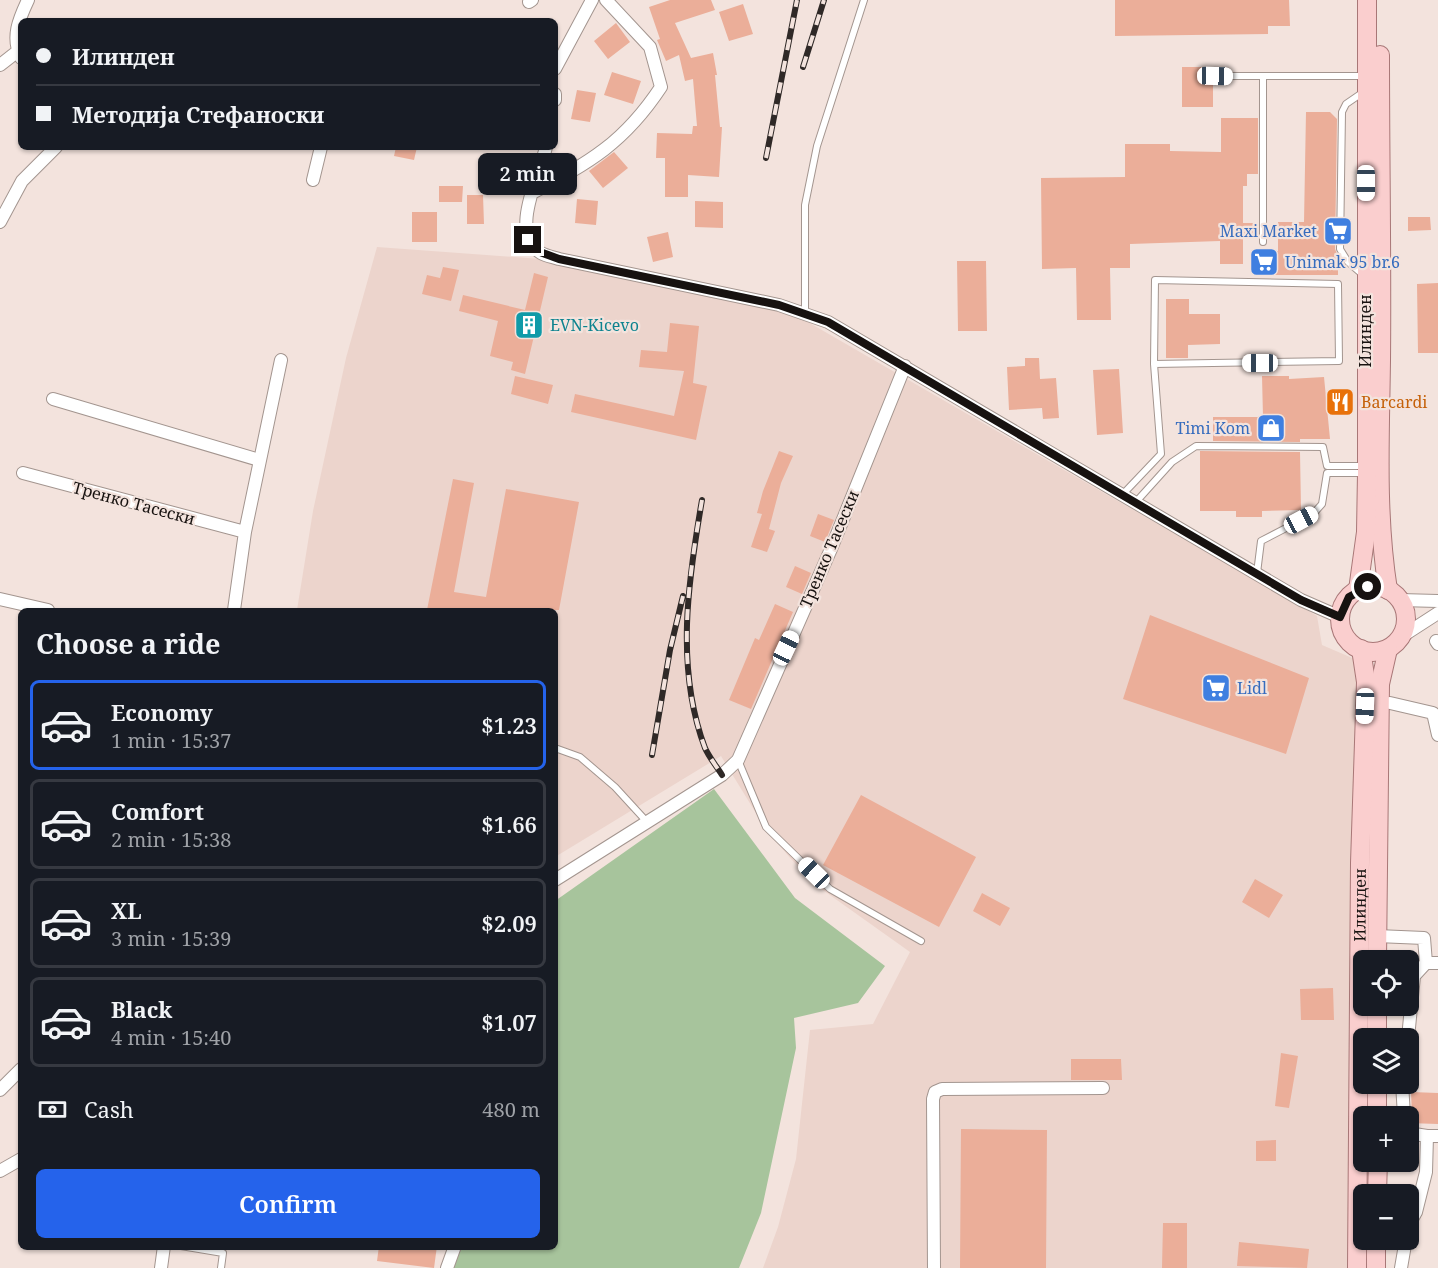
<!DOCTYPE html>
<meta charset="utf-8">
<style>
:root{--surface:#171b24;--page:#20242c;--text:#f1f3f6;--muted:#9ea1a6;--line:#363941;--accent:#2563eb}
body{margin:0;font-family:"Noto Serif",serif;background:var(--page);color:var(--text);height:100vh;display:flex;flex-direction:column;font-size:22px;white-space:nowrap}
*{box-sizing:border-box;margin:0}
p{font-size:20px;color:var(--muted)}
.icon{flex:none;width:33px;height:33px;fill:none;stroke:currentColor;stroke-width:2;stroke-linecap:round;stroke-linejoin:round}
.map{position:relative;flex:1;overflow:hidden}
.panel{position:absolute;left:18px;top:608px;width:540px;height:642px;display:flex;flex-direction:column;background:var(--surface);border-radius:9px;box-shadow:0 2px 4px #0004}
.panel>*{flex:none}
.top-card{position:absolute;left:18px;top:18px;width:540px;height:132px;border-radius:9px;box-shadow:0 2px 4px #0004;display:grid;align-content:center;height:132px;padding:0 18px;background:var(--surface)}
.controls{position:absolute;left:1353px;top:950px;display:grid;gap:12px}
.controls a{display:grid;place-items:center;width:66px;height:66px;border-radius:9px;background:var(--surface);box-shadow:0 2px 4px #0004;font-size:30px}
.end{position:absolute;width:27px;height:27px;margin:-14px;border:8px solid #171210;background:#fff;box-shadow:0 0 0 3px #fff}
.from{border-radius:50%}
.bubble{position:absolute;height:42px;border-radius:9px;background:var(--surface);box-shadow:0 2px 4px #0004;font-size:20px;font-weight:600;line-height:42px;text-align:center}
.car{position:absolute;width:18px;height:36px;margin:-18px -9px;border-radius:8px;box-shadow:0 0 4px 2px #0007;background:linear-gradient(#fff 24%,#345 0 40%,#fff 0 76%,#345 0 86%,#fff 0)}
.top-card b{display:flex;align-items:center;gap:21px;height:57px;font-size:22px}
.top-card b+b{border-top:2px solid var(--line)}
.top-card i{width:15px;height:15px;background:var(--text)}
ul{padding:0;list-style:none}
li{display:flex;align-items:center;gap:18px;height:90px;margin:0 12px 9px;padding:0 6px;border:3px solid var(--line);border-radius:9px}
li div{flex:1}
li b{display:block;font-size:22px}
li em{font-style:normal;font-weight:600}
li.current{border-color:var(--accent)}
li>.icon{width:54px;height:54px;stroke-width:1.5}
h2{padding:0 18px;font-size:27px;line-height:72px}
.pay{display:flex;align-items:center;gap:15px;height:66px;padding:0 18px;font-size:22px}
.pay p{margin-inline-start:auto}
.action{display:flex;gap:12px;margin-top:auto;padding:12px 18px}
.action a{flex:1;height:69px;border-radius:9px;background:var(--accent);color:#fff;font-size:24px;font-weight:600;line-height:69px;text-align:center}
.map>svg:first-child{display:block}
.built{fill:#ecd4cc}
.green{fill:#a7c49c}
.building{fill:#ebae99}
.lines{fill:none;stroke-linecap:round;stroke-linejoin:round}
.service-casing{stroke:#a3958f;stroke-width:8}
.minor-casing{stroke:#a3958f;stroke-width:14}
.primary-casing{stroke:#a87777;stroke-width:20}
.service{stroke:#fff;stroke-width:6}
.minor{stroke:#fff;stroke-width:12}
.primary{stroke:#facece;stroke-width:18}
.rail-casing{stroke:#2f2927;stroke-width:6}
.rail{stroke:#f3e3dd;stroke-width:4;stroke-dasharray:11;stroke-linecap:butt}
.route{stroke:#171210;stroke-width:8}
.labels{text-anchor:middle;stroke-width:4.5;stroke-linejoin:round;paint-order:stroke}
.shop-label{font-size:16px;fill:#366cbe;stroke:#f3e3dd;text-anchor:end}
.culture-label{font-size:16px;fill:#0d838f;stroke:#f3e3dd;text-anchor:start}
.street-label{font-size:16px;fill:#171210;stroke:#f3e3dd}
.food-label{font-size:16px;fill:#c56008;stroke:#f3e3dd;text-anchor:start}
</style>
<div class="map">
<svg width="1438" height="1268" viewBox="0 0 1438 1268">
<rect width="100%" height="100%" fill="#f3e3dd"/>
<path class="built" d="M377,247L541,259L742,297L801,318L1317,616L1322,645L1357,660L1352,1268H763L778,1227L796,1159L810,1030L873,1024L910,952L820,888L791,859L765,828L721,756L555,857V610H297L313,511L346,358Z"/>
<path class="green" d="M714,789L795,898L885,966L858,1003L794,1018L796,1048L761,1213L739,1268H447L455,1247L555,1246V901Z"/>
<path class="building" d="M670,0H711L715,10L675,23L691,58L713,53L717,75H715L720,127H722L719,177L688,175V197H665V158H656L657,133L692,134L693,126H697L693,79L685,81L679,55L666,61L657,40L660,39L649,7Z
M1115,0H1289L1290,26H1268V34L1115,36Z
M743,4L753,34L729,41L719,12Z
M616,23L630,42L608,59L594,41Z
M1182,67H1213L1210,77L1213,81V107H1182Z
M612,72L641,81L633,104L604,95Z
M577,90L596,93L590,122L571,119Z
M1306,112H1330L1337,119L1335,249L1338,256V275H1263V251H1278V222H1304Z
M1221,118H1258V174H1247V186H1243V223H1255L1254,234H1243V264H1220V241L1130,244V268H1110L1111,320H1077L1076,268L1042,269L1041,178L1125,177V144H1170V151L1221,152Z
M396,147H417L414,160L394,156Z
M614,152L628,168L603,188L589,171Z
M439,186H463L462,202H439Z
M467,195H483L484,224H467Z
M577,199L598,201L596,225L575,223Z
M695,201L723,202V228L695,227Z
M412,212H437V242H412Z
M1408,217H1430L1431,230L1408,231Z
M668,232L673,257L653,262L647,237Z
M957,261H986L987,331H958Z
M443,267L459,270L451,301L422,294L427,275L440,278Z
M534,273L548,277L525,374L511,370L513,362L490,356L498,321L459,311L463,295L525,310Z
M1438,283V353H1418L1417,284Z
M1166,299H1189V314H1220V344L1188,345V358H1166Z
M670,323L699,326L693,383L707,386L696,440L571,412L575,394L674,416L684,371L639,367L641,350L667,352Z
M1025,358H1039L1040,379L1056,378L1059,418L1043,419L1042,408L1009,410L1007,367L1025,366Z
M1119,369L1123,433L1097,435L1093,370Z
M515,376L553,385L548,404L511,394Z
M1262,376H1289V379L1324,377L1330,439H1300V442L1213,441V417H1263Z
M779,451L793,456L781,483L769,529L775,531L767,552L751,547L762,514L757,513L763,491Z
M1200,451L1300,452L1301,510L1262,511V517H1236V511H1200Z
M453,479L474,483L454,592L486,597L506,489L579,502L559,610H427Z
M818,514L834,520L825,542L810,536Z
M795,566L811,573L802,594L786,587Z
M775,604L793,612L751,709L729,700L755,638L759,640Z
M1150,615L1309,678L1286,754L1123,699Z
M861,795L976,857L939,927L823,865Z
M1255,879L1283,895L1269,918L1242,902Z
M982,893L1010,908L1000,926L973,911Z
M1333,988L1334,1020H1301L1300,989Z
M1281,1053L1298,1056L1289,1108L1275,1106Z
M1071,1059H1121L1122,1080H1071Z
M1411,1092L1438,1093V1124L1408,1123L1412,1116Z
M961,1129L1047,1130L1046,1268H960Z
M1276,1140V1161H1256V1141Z
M1163,1223H1187V1268H1162Z
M1239,1242L1309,1249L1307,1268L1237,1266Z
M379,1246H437L434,1268L377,1261Z"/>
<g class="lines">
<g class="service-casing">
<path id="service" d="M1215,76H1364
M1263,76V242
M1362,274L1348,262L1340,249L1342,112L1346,104L1362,93
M805,313V205L817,146L864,0
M1123,494L1161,454L1154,364L1155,280L1338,284L1339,361L1154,364
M1135,503L1172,462L1196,446L1323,447L1327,466H1366
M1257,573L1261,541L1313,514L1322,504L1327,473H1365
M555,748L580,757L615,787L648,823
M738,760L766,827L830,889L921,941
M181,1246L223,1253L221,1268"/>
</g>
<g class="minor-casing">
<path id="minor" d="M529,2L532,0
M21,58C11,37 19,19 28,0
M0,65L18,51
M555,69L592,0
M555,94V100
M546,147C540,175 508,233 541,253C546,256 553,257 559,259L779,305L828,322L1301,600L1340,617
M313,180L321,147
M532,193C590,162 624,143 661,87L650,47L606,0
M0,222L22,181L56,147
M53,399L259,460
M23,473L245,532
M0,599L48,610
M1400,600L1438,601
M234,610L245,532L281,360
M1401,637L1438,613
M1436,641L1438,644
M1390,703L1433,713L1438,735
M555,880L722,775L738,760L831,549L905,366
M1377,936L1424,938L1426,963
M1408,1038L1414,976L1426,963H1438
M1402,1083L1404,1116
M0,1090L21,1069
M1408,1133L1427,1136
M0,1171L21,1159
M1408,1226L1416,1212L1426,1172L1427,1136H1438
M161,1268L164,1246
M447,1268L455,1246
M934,1268L933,1099L935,1092L942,1089L1103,1088
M1401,1268L1406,1239"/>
</g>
<g class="primary-casing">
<g id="primary">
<path d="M1380,55C1380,157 1382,259 1381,361C1380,437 1376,515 1388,590"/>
<circle cx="1373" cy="619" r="33"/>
<path d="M1358,590L1366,532L1367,473V0"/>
<path d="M1377,960L1380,684L1388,649"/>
<path d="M1377,1005V1038"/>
<path d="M1377,1083V1116"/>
<path d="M1377,1194L1378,1161"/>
<path id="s1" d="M1357,1268L1360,863L1366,682L1361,649"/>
<path d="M1376,1268V1239"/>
</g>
</g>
<use href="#service" class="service"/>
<use href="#minor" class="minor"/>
<use href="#primary" class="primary"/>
<g class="rail-casing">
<path id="rail" d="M803,67L824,0
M766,158L797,0
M702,500C688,581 675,668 705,748C709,757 717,767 722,775
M652,755L670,650L683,596"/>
</g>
<use href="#rail" class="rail"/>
</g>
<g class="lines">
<path class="route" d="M528,240L540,252L559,259L779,305L828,322L1301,600L1340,617L1349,597L1368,587"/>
</g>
<defs>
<g id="supermarket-square" transform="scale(1.5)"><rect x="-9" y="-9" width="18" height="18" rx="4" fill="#3f7fe0" stroke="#f3e3dd"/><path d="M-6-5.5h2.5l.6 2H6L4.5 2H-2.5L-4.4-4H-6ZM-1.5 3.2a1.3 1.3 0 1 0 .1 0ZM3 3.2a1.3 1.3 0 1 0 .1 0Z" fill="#fff"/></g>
<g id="building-square" transform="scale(1.5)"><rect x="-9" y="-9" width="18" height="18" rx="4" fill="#0f9aa8" stroke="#f3e3dd"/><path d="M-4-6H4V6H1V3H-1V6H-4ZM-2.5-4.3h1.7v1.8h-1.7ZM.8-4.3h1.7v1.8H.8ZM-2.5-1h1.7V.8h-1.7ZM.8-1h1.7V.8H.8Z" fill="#fff"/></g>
<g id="restaurant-square" transform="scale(1.5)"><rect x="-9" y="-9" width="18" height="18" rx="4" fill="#e8710a" stroke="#f3e3dd"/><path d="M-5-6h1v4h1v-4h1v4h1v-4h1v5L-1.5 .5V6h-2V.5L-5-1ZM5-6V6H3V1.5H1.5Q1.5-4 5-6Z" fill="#fff"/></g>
<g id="shop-square" transform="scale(1.5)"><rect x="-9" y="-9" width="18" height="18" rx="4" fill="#3f7fe0" stroke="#f3e3dd"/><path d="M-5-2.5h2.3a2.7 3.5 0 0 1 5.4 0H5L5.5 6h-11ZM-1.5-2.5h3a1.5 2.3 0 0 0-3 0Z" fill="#fff"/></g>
</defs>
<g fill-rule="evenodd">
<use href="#supermarket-square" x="1338" y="231"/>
<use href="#supermarket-square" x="1264" y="262"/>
<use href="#building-square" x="529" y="325"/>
<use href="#restaurant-square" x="1340" y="402"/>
<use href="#shop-square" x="1271" y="428"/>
<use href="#supermarket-square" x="1216" y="688"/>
</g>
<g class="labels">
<g class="shop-label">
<text x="1317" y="237">Maxi Market</text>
<text x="1285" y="268" text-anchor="start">Unimak 95 br.6</text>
<text x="1250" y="434">Timi Kom</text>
<text x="1237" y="694" text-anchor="start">Lidl</text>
</g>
<g class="culture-label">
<text x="550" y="331">EVN-Kicevo</text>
</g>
<g class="street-label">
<text transform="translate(1365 331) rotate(-90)" y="6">Илинден</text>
<text transform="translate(134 503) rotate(15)" y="6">Тренко Тасески</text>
<text transform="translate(829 549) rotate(-67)" y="6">Тренко Тасески</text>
<text dy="6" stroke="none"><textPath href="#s1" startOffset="363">Илинден</textPath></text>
</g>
<g class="food-label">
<text x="1361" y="408">Barcardi</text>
</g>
</g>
</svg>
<div class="controls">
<a><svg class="icon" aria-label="locate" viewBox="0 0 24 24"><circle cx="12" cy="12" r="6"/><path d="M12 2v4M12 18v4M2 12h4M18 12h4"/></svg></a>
<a><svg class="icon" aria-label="layers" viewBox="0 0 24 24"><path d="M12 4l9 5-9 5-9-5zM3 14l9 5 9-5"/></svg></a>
<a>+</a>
<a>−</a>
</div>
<i class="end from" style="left:1368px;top:587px"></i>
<i class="end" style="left:528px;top:240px"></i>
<div class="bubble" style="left:478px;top:153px;width:99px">2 min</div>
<i class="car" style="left:1215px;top:76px;rotate:91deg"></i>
<i class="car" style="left:1366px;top:183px;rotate:180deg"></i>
<i class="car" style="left:1260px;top:363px;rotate:270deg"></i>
<i class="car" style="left:1301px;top:520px;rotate:62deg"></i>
<i class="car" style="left:786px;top:648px;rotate:25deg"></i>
<i class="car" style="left:1365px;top:706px;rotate:182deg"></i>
<i class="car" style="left:814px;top:873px;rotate:314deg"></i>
<div class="top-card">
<b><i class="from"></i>Илинден</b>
<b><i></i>Методија Стефаноски</b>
</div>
<section class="panel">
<h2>Choose a ride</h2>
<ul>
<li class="current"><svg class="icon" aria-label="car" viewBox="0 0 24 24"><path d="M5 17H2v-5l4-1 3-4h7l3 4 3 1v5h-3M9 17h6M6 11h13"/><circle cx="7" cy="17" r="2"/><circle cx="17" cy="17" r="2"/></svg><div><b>Economy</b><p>1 min · 15:37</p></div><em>$1.23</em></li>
<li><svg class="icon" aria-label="car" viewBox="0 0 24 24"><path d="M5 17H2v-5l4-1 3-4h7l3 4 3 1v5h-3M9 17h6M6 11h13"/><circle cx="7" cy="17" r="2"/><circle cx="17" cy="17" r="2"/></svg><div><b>Comfort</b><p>2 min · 15:38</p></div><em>$1.66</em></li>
<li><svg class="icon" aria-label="car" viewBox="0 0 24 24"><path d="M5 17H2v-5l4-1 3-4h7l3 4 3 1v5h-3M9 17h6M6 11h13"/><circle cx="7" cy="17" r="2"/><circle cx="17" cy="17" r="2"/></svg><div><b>XL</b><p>3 min · 15:39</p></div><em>$2.09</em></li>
<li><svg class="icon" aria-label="car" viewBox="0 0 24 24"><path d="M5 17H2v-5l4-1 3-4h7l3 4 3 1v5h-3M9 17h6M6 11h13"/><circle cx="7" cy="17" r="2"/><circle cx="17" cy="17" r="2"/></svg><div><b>Black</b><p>4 min · 15:40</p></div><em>$1.07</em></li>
</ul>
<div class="pay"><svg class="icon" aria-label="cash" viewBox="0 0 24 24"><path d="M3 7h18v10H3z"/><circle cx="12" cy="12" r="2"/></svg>Cash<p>480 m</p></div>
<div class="action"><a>Confirm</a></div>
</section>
</div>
